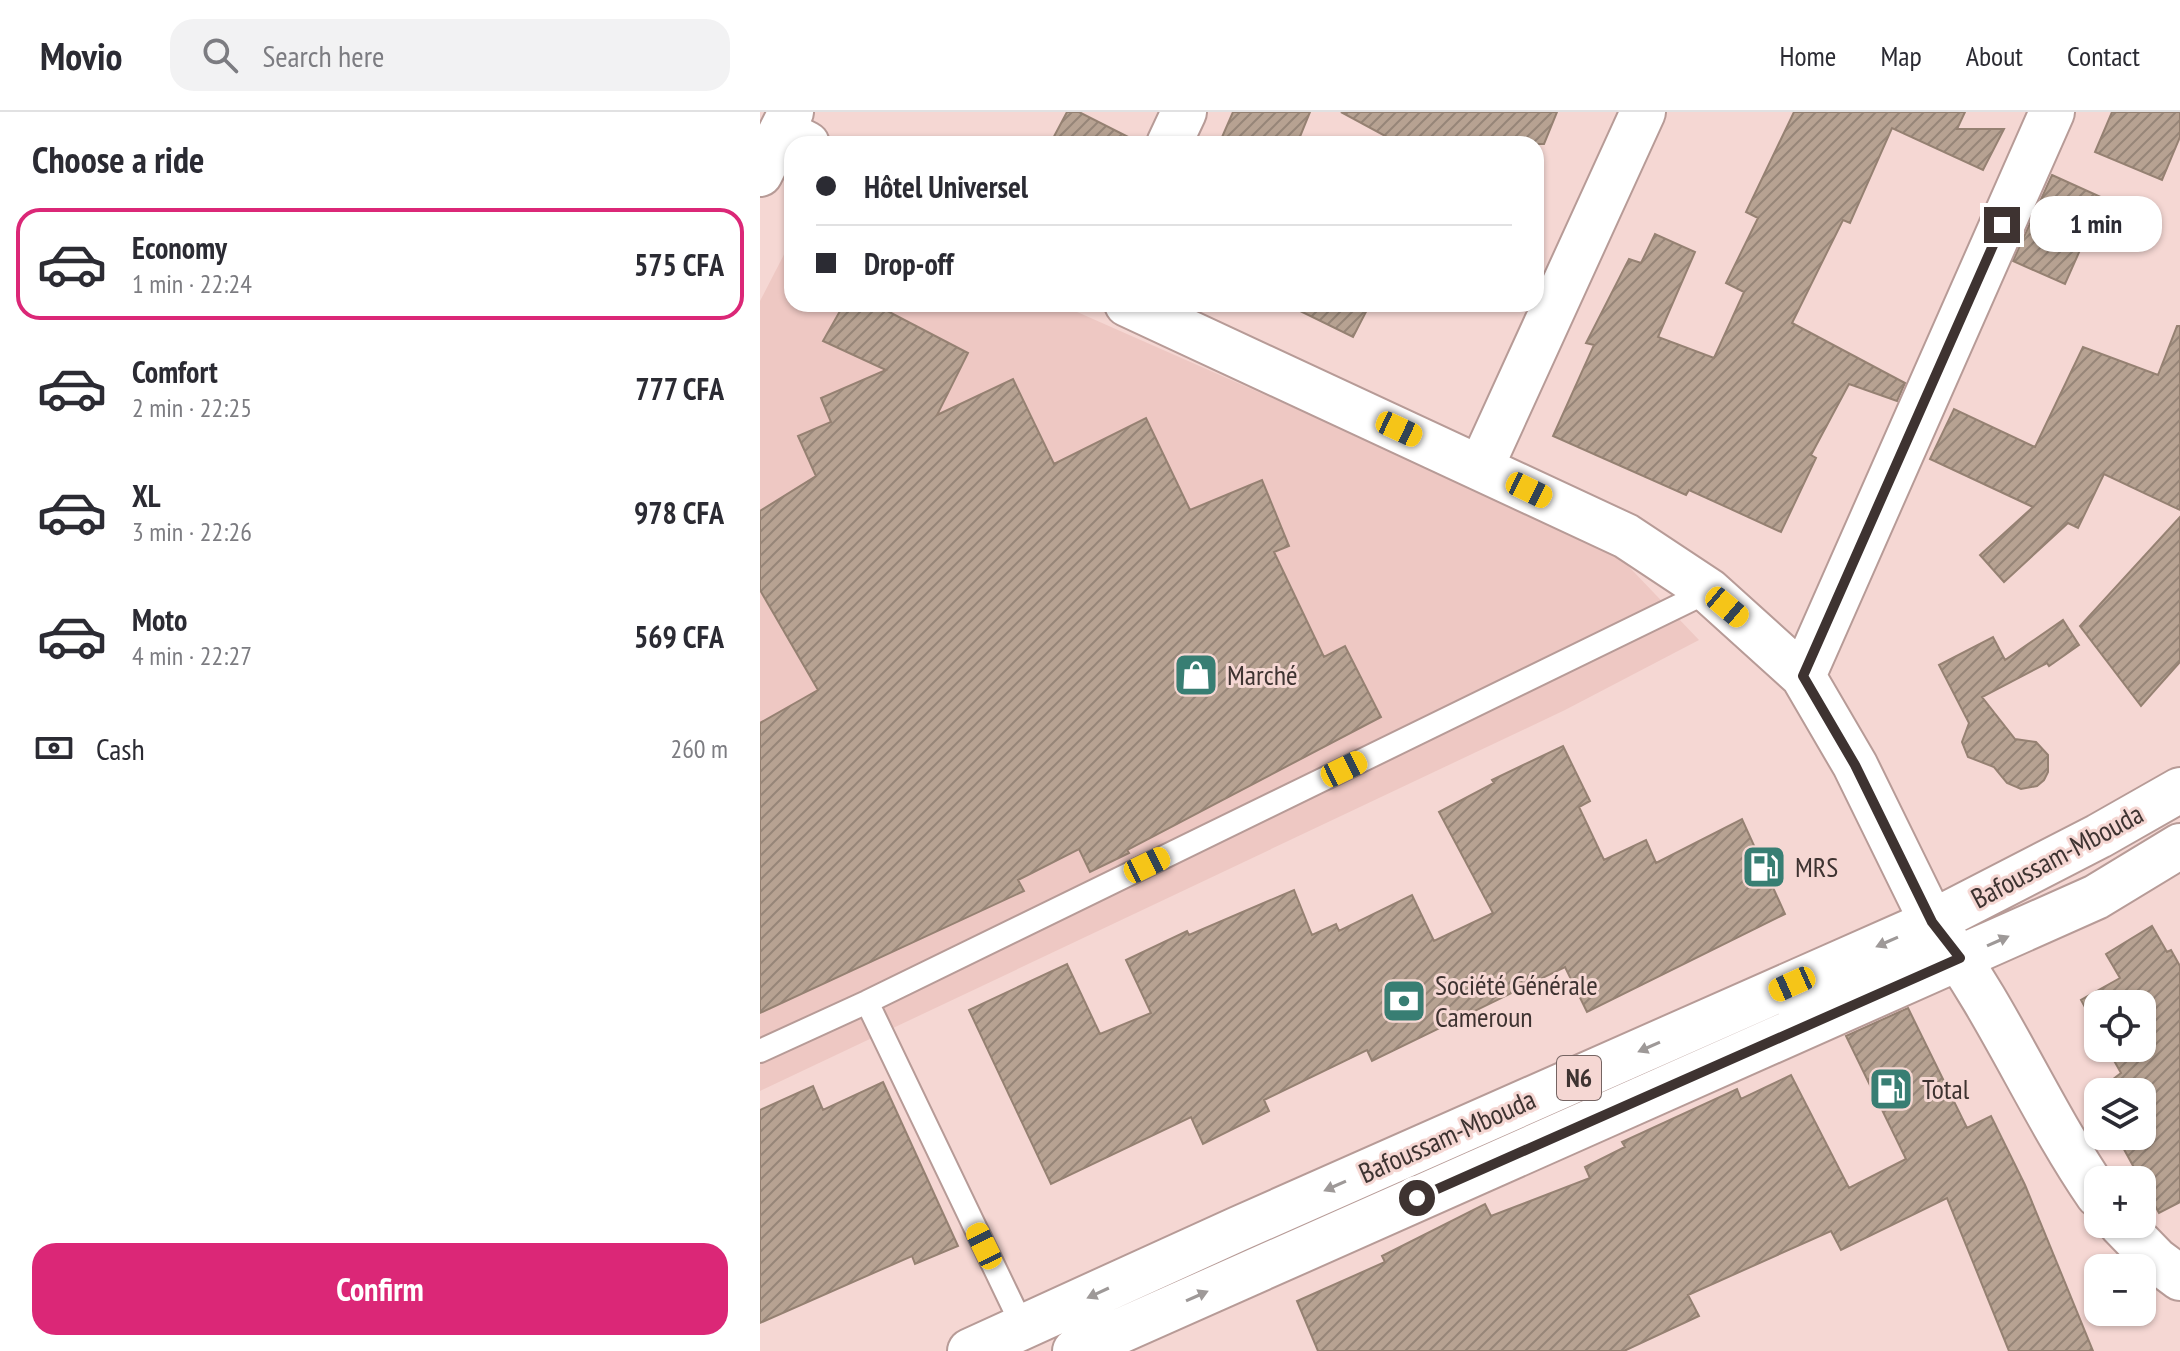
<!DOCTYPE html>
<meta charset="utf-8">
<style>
:root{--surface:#fff;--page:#f2f2f3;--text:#2b2b33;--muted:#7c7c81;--line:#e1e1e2;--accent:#db2777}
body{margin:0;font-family:"PT Sans Narrow",sans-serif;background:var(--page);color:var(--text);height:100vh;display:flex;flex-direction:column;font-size:30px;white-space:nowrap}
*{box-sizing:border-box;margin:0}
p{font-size:26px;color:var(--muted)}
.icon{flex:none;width:44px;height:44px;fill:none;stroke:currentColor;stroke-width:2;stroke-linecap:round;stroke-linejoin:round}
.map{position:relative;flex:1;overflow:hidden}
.details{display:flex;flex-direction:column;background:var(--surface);width:760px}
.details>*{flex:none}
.guide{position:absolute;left:24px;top:24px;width:760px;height:176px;border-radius:24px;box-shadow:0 2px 6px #0004;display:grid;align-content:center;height:176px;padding:0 32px;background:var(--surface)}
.fabs{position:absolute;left:1324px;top:878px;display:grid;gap:16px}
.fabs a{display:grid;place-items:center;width:72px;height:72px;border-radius:16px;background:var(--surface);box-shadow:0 2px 6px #0004;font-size:40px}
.end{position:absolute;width:36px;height:36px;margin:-18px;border:10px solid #3e3331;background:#fff;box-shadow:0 0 0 4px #fff}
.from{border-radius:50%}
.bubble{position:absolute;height:56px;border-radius:24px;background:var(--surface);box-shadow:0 2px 6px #0004;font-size:26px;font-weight:600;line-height:56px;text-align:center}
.car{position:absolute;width:24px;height:48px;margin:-24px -12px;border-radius:10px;box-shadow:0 0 6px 2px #0007;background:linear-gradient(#f5c518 24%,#345 0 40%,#f5c518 0 76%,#345 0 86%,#f5c518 0)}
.guide b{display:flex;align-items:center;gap:28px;height:76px;font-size:30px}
.guide b+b{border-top:2px solid var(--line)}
.guide i{width:20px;height:20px;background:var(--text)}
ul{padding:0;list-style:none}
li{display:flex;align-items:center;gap:24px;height:112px;margin:0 16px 12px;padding:0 16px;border:4px solid transparent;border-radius:24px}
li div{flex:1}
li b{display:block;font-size:30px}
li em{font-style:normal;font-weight:600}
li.on{border-color:var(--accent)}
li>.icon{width:72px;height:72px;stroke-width:1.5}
h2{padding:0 32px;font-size:36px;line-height:96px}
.pay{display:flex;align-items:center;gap:20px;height:88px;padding:0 32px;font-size:30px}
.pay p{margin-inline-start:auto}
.primary-button{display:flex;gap:16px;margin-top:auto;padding:16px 32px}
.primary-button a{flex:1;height:92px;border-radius:24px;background:var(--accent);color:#fff;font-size:32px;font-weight:600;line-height:92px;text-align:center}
header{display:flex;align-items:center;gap:48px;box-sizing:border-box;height:112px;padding:0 40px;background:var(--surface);border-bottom:2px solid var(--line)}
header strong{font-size:38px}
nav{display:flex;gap:44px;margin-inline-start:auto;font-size:28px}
.search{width:560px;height:72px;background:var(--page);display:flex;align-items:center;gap:20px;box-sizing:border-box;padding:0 28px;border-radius:24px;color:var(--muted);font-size:30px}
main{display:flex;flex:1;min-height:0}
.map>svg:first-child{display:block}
.built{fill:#eec8c3}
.building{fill:url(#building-hatch);stroke:#958172;stroke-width:2}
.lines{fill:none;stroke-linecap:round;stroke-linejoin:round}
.service-casing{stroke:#b79b97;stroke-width:26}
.minor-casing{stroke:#b79b97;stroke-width:48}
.tertiary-casing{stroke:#b79b97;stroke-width:48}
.trunk-casing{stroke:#b79b97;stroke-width:48}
.service{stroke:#fff;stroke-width:22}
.minor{stroke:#fff;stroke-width:44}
.tertiary{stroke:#fff;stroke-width:44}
.trunk{stroke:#fff;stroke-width:44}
.oneway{fill:#9e9998}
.route{stroke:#3e3331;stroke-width:10}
.labels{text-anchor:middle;stroke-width:6;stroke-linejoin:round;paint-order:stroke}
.shield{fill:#f5d7d3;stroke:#756462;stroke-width:2}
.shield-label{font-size:26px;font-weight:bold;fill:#3e3331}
.poi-label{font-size:28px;fill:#3e3331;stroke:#f5d7d3;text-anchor:start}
.street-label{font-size:28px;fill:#3e3331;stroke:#f5d7d3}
</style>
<header>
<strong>Movio</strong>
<div class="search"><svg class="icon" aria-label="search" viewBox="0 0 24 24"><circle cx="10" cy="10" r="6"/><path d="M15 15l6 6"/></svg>Search here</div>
<nav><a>Home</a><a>Map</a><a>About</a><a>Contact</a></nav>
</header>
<main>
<section class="details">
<h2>Choose a ride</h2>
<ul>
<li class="on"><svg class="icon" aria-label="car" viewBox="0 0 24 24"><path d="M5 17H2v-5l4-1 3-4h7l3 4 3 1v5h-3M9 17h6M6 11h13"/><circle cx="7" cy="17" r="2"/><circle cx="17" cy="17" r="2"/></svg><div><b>Economy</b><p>1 min · 22:24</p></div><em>575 CFA</em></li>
<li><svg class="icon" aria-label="car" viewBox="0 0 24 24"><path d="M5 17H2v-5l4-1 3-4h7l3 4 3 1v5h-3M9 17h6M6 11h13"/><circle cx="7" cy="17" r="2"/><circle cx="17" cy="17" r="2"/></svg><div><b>Comfort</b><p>2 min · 22:25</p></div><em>777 CFA</em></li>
<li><svg class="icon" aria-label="car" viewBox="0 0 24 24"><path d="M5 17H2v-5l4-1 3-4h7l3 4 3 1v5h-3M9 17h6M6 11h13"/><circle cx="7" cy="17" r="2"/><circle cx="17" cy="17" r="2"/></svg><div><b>XL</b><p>3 min · 22:26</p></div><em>978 CFA</em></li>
<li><svg class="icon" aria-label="car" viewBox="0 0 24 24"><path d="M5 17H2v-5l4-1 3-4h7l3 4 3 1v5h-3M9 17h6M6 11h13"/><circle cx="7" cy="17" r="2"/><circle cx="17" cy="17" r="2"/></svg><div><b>Moto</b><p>4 min · 22:27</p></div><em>569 CFA</em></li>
</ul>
<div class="pay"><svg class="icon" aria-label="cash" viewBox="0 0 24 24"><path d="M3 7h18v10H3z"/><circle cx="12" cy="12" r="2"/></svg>Cash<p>260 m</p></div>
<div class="primary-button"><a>Confirm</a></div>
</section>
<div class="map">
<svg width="1420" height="1239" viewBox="0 0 1420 1239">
<defs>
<pattern id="building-hatch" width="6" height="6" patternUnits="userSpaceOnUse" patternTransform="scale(2)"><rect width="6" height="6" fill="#b7a292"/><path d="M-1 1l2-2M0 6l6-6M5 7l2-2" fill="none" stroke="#968578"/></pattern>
</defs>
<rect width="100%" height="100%" fill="#f5d7d3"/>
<path class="built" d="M32,127V192H299L850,435L939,528L805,598L0,979V189Z"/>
<path class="building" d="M307,0H319L382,32H290Z
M473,0H550L537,32H459Z
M581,0H797L784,32H640Z
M1034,0H1205L1197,17H1244L1223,58L1132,16L1090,111L1083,108L1032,211L1145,271L1137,289L1089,272L1051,343L1056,346L1021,420L929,378L926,383L793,324L834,233L826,231L869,147L881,151L895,122L935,140L898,225L954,246L984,180L966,171L998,106L986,100Z
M1352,0H1420V25L1402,68L1335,40Z
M1292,63L1343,86L1305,172L1253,149Z
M84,192H114L208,241L177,303L253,267L294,352L386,306L430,398L502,368L529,434L514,440L564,545L585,534L621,605L367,738L369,741L330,760L319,737L258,768L264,779L0,901V611L58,578L0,478V399L56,364L38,324L71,310L61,286L126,258L63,229Z
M526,192H610L593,225Z
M1417,214H1420V398L1344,362L1318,416L1308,411L1244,470L1220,443L1273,395L1170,347L1194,297L1275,335L1323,235L1398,263Z
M1420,405V550L1381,594L1320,514Z
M1303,508L1319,533L1289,554L1287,551L1222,585L1255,627L1276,630L1288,643V660L1284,668L1277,674L1261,677L1247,671L1234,655L1208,645L1202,630L1209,611L1179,553L1233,525L1245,548Z
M803,634L830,689L819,695L844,748L886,728L896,751L982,707L1025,802L827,900L805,855L612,949L607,938L504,988L509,999L443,1032L431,1005L291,1072L209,898L307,852L340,922L391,901L366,848L427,819L429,823L534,778L552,823L576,812L579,819L652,783L674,829L733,801L679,700L734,671L732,668Z
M1392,814L1407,840L1411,838L1420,854V1090L1399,1101L1360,1030L1370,1024H1382V980H1338V984L1335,981L1361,961L1347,936H1382V892H1338V919L1321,888L1360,866L1346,842Z
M1148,896L1207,1016L1231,1004L1265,1073L1333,1239H1249L1187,1086L1081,1138L1071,1119L928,1183L939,1204L864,1239H558L537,1189L625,1150L622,1144L725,1092L731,1104L830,1066L825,1055L865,1035L862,1030L977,977L981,987L1031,963L1089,1076L1146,1047L1086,924Z
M123,970L198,1134L155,1152L152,1144L0,1211V998L53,974L63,998Z"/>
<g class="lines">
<g class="service-casing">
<path id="service" d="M107,890L263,1215
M0,939L107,890L949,479"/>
</g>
<g class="minor-casing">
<path id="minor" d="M22,19L47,32
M409,32L424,0
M367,192L866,424L949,479L1043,564L1095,653L1172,810
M721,355L883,0
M1043,564L1292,0"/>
</g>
<g class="tertiary-casing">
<path id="tertiary" d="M0,62L31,0
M1176,815C1239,898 1279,997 1338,1083
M1361,1112L1396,1148L1420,1166"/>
</g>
<g class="trunk-casing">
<path id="trunk" d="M210,1239L478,1117L1172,810L1339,724L1420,678
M315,1239L1336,785L1420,734"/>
</g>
<use href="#service" class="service"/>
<use href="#minor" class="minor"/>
<use href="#tertiary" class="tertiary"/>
<use href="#trunk" class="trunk"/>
</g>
<defs><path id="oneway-solid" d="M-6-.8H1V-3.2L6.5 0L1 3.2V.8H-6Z" transform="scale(2)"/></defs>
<g class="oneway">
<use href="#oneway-solid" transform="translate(1238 829) rotate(-24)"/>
<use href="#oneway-solid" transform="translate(1127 830) rotate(156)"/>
<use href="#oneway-solid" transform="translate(889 935) rotate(156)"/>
<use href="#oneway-solid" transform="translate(575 1074) rotate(156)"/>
<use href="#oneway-solid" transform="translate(338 1181) rotate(155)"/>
<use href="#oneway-solid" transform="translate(437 1184) rotate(-24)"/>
</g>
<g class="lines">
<path class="route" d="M657,1086L1200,846L1172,810L1095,653L1043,564L1242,113"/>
</g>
<defs>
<g id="shop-square" transform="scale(2.3)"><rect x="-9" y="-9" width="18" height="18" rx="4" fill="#387e73" stroke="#f5d7d3"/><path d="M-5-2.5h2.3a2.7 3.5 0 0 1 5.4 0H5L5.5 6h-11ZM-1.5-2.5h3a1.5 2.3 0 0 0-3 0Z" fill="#fff"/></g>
<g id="fuel-square" transform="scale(2.3)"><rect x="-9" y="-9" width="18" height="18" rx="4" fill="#387e73" stroke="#f5d7d3"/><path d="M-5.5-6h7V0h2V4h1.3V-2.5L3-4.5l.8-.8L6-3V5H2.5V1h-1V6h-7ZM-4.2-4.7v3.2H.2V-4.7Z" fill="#fff"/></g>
<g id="bank-square" transform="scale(2.3)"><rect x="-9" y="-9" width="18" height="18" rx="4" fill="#387e73" stroke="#f5d7d3"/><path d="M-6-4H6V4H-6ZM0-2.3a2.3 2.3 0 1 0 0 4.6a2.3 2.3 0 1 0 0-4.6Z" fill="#fff"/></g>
</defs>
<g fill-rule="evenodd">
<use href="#shop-square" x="436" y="563"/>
<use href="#fuel-square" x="1004" y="755"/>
<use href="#bank-square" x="644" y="889"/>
<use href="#fuel-square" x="1131" y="977"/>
</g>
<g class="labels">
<rect class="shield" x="797" y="944" width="44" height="44" rx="6"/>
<g class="shield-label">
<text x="819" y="975">N6</text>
</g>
<g class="poi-label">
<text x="467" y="573">Marché</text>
<text x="1035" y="765">MRS</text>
<text x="675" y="883">Société Générale<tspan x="675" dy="32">Cameroun</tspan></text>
<text x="1162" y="987">Total</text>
</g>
<g class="street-label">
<text transform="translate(1297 744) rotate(-28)" y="10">Bafoussam-Mbouda</text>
<text transform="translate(687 1024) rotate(-24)" y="10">Bafoussam-Mbouda</text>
</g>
</g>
</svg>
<div class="fabs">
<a><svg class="icon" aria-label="locate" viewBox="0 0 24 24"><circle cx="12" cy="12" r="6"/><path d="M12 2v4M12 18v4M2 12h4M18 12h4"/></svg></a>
<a><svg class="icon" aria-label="layers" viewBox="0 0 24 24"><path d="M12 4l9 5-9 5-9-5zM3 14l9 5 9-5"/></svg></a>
<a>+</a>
<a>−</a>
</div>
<i class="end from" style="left:657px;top:1086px"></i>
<i class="end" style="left:1242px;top:113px"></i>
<div class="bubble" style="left:1270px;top:84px;width:132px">1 min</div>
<i class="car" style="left:639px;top:317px;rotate:115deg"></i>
<i class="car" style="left:769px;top:378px;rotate:116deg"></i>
<i class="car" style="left:967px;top:495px;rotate:130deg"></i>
<i class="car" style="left:584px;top:657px;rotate:64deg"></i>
<i class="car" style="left:387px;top:753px;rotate:64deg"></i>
<i class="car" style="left:1032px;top:872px;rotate:246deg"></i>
<i class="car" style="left:224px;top:1134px;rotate:334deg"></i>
<div class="guide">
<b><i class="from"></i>Hôtel Universel</b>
<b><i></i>Drop-off</b>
</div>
</div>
</main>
